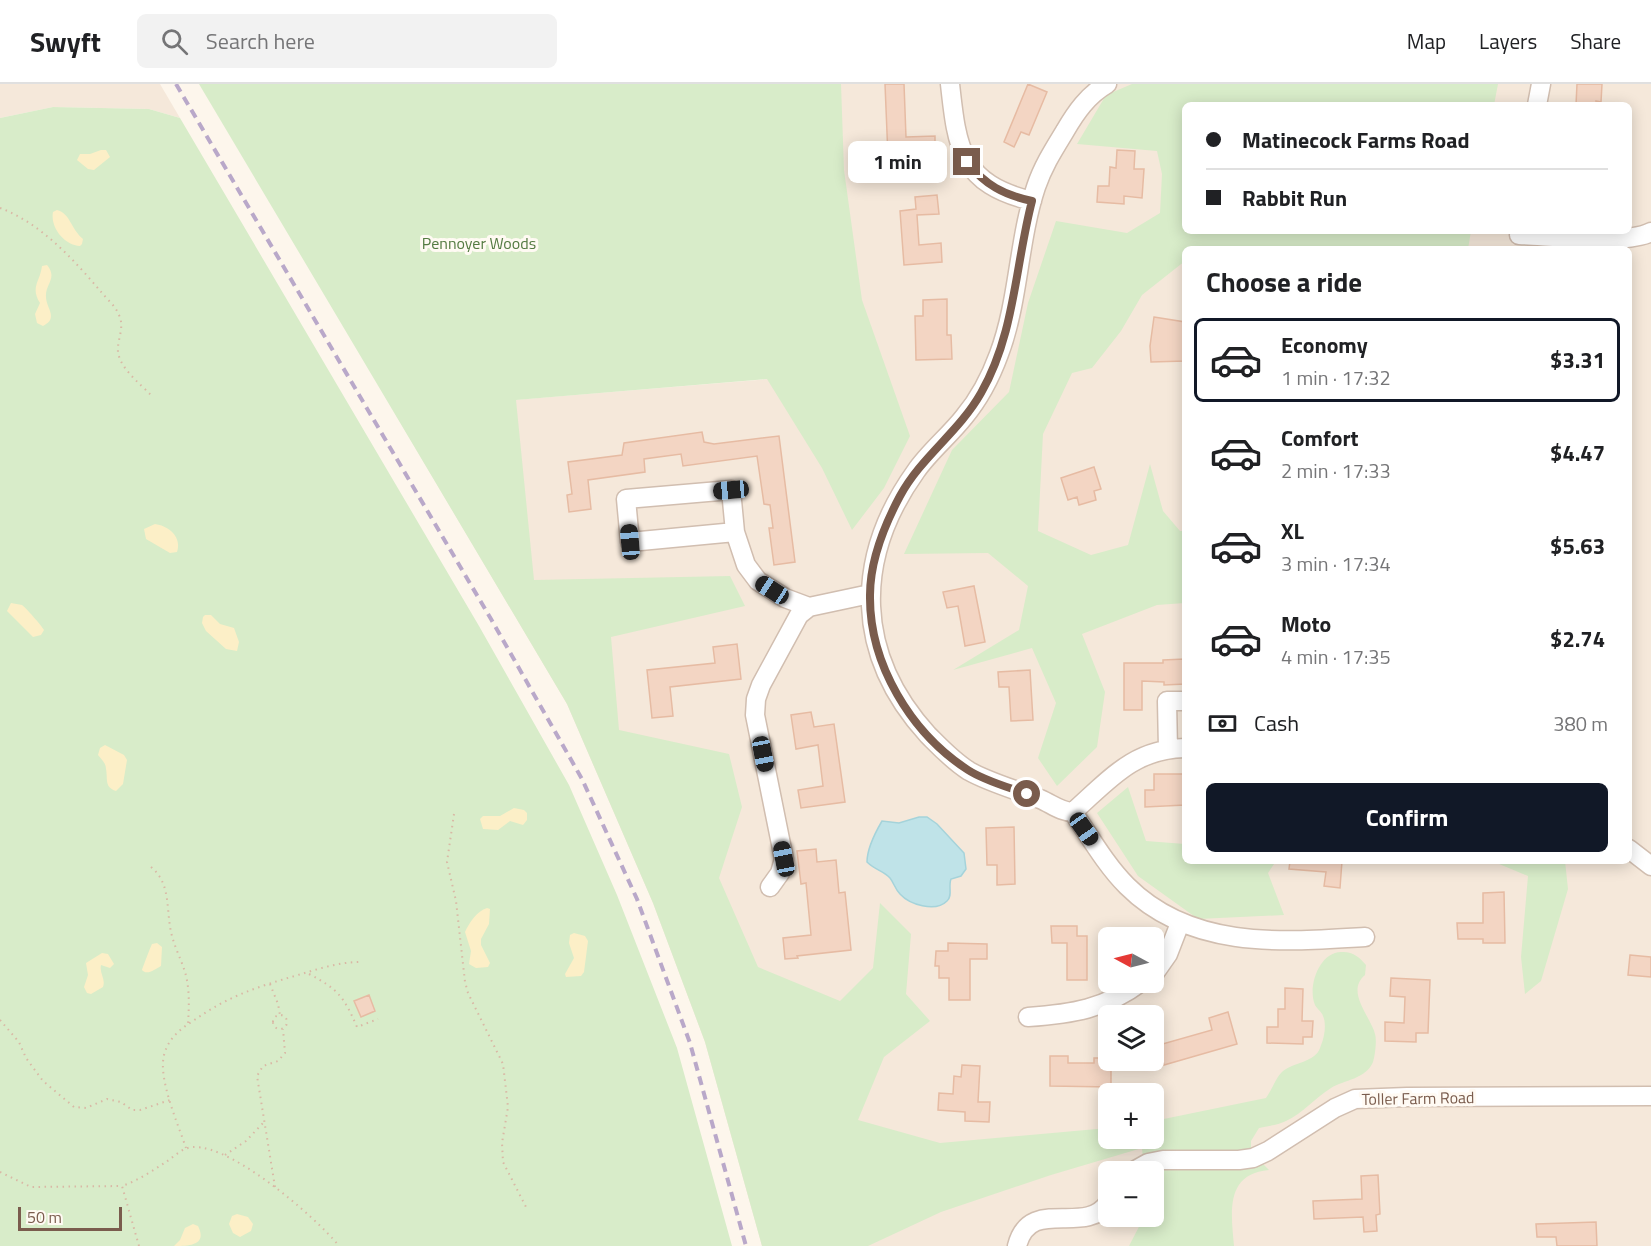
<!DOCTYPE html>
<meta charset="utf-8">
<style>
:root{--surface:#fff;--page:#f2f2f2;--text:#202124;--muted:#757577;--line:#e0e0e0;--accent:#111827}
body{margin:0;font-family:"Titillium Web",sans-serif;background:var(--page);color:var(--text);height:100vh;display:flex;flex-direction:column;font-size:22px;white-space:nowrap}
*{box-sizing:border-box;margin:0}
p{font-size:20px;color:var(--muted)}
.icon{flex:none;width:33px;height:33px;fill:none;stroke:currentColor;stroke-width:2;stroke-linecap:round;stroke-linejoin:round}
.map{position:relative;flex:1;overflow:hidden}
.details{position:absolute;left:1182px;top:162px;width:450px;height:618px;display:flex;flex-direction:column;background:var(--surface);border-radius:9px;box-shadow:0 3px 15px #0003}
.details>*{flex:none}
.hud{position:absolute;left:1182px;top:18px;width:450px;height:132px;border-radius:9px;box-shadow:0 3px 15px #0003;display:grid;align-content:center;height:132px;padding:0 24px;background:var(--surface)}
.needle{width:39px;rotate:277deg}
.controls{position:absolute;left:1098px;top:843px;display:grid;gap:12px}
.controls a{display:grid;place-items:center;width:66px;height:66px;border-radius:9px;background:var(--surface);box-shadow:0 3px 15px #0003;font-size:30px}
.scale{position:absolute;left:18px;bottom:15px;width:104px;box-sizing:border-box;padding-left:6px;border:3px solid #7a5c4d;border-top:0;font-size:16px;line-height:21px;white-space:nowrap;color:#7a5c4d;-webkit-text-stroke:4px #fffaf3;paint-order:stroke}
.end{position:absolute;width:27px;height:27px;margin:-14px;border:8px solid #7a5c4d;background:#fff;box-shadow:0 0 0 3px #fff}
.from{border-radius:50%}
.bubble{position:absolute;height:42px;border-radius:9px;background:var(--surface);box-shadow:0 3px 15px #0003;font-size:20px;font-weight:700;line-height:42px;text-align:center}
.car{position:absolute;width:18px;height:36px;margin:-18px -9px;border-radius:8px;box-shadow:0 0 4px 2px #0007;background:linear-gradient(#222 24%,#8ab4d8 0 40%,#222 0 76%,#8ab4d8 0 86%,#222 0)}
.hud b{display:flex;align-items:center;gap:21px;height:57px;font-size:22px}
.hud b+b{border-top:2px solid var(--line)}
.hud i{width:15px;height:15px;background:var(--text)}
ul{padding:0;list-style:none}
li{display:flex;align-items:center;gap:18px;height:84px;margin:0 12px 9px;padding:0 12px;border:3px solid transparent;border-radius:9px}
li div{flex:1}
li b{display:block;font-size:22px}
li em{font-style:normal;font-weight:700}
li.on{border-color:var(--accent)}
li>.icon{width:54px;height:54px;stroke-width:1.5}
h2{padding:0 24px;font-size:27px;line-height:72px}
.pay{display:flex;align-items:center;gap:15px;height:66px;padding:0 24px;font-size:22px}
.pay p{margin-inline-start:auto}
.primary-button{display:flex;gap:12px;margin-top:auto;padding:12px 24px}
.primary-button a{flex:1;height:69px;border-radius:9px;background:var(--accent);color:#fff;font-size:24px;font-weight:700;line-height:69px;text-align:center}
header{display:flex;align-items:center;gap:36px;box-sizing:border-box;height:84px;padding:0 30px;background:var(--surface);border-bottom:2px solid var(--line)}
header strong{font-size:28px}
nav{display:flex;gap:33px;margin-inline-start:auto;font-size:21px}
.search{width:420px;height:54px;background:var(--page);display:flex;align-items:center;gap:15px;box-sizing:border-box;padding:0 21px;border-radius:9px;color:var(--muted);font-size:22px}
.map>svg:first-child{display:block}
.residential{fill:#f5e8da;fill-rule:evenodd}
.green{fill:#d8ecc9}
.sand{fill:#fcefc7}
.water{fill:#bfe3e8;stroke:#a5d3da;stroke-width:1.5}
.building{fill:#f3d5c3;stroke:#e6bba3;stroke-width:1.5}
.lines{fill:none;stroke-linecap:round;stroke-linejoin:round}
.minor-casing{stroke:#d1beb0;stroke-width:21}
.path{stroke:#d9b8a5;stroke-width:2;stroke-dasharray:1.5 4.5;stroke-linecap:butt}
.minor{stroke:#fff;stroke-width:18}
.rail{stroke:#b9a8c9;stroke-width:4;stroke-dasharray:9 6;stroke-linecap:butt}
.route{stroke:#7a5c4d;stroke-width:8}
.labels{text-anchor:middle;stroke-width:6;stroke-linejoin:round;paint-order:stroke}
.park-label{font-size:16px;fill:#537a41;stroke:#fffaf3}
.street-label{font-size:16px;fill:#7a5c4d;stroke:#fffaf3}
</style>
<header>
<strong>Swyft</strong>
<div class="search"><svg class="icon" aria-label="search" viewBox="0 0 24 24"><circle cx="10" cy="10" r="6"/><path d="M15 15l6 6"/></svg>Search here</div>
<nav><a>Map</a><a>Layers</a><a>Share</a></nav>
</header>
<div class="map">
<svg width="1651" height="1162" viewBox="0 0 1651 1162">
<rect width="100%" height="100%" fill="#fdf6ec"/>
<path class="residential" d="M0,0H160L180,34L149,25L53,23L0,34Z
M828,0H1651V1162H762L705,958L653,819L567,620L393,326L842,289ZM1185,21H1629V147H1185ZM1185,165H1629V777H1185ZM1108,854H1154V898H1108ZM1108,932H1154V976H1108ZM1108,1010H1154V1054H1108ZM1108,1088H1154V1132H1108Z"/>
<path class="green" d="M199,0H841L844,86L862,216L910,352L884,404L852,446L822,384L767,295L516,316L534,496L730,492L745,522L611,553L619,646L729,670L742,723L719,794L758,883L840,917L873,884L880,819L911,850L906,910L930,937L884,973L858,1036L940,1059L1108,1044V1054H1154V1037L1266,1014C1272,1006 1276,993 1283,987C1295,978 1315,978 1320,964C1324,955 1327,941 1323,932C1322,928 1317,925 1315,921C1307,902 1320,866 1343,868C1354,868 1360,874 1366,881L1365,891C1345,908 1371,933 1375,950C1377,956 1375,972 1373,978C1366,995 1344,996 1331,1004C1315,1014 1303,1029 1286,1037C1278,1041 1268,1042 1259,1044L1251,1057V1068L1269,1086C1225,1090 1231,1128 1234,1162H1129L1144,1133L1154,1132V1088L1144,1087L1142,1064L1051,1091L941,1128L868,1162H762L705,958L653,819L567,620Z
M1132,0H1498L1494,21H1185V147H1471L1468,165H1185V177L1142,211L1121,247L1092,284L1072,289L1043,350L1038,447L1091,471L1128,461L1150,380L1163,427L1180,447H1185V519L1157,521L1082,550L1105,608L1097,663L1057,702L1038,674L1056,619L1032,564L953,586L1019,546L1028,502L988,469L904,470L952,366L1009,308L1028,219L1056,137L1127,149L1160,129L1162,90L1157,67L1077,60L1106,11Z
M53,23L149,25L180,34L479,542L569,701L617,811L677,964L732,1162H0V34Z
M1128,703L1146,757L1185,760V777H1276L1268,789L1284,831L1198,835L1138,792L1097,729Z
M1492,777H1565L1568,805L1541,897L1525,910L1521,873L1528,792Z"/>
<path class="sand" d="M101,66H106L110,73L94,86L88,85L77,76L80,70H90Z
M57,126C70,129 71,145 83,155L82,160L80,162C64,161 50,143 53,128Z
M47,181C58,194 45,200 46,213C46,224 59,234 43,242L37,239L35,230L40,219C30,203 40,198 42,182Z
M155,440C169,442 182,453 177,468L170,469L146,455L144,445Z
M11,519L22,521C26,524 42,542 44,546L41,551L33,553L7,527Z
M205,531H211L220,540L234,544L239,558L237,567L226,565L206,547L202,539L203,533Z
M105,661L124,671L127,676L123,700L116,707C104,703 108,695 106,685C106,679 101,675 98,671L100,664Z
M514,724L524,726L527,729V736L523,741L510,737L498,746L483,745L480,735L483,732H500Z
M487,824L490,825L489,840L481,855V861L490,879L488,883L476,884L469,880L471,867L465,848C469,839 477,827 487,824Z
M574,849L585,852L588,857L584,888L581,892L566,893L565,890L574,874L569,859L570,851Z
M157,859L162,863L161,882C155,885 147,892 142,886C143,883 150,864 152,860Z
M102,869L108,870L114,880L110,884L101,881C99,889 106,895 103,903L91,910L87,909L84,903L88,891L86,879Z
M237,1130L248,1133L253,1140L251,1147L240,1153L233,1149L229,1140L232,1132Z
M193,1140L198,1142C208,1162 188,1162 174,1162L180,1156L185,1144Z"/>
<path class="water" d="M919,733H927L937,740L964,769L966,785L961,792L951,795C948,802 953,812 947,817C935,829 909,820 900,810C895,805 894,799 890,794C884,787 875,786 867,778C867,764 875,749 882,737L899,739Z"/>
<path class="building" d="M885,0H904L906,53L935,52V71L888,73Z
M1028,0L1047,8L1029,51L1021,48L1014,63L1004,58Z
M1577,0H1602L1601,18L1596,17V21H1576Z
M1117,66L1135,67L1134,85H1144L1142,114L1124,112V120L1097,118L1098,102H1109L1110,83L1116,84Z
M937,111L939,130L917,131L919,161L941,159L942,178L904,181L900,127L916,125L915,113Z
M947,215V251H951L952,275L916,276L915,232H923V216Z
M1154,233L1185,238V277L1151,278L1150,262Z
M702,348L704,358L714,360L779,352L795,478L774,481L769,444H773L770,421L764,420L757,372L683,382L681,370L644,375L645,388L588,396L591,425L569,428L567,411L572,410L568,378L622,371L624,359Z
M1094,383L1101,405L1094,407L1096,416L1079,421L1077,413L1068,416L1061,394Z
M974,502L985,558L965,562L958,522L947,524L943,508Z
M737,560L741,595L670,603L673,632L652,634L647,586L715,579L713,563Z
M1185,575V600L1164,601V598L1142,597V626H1124V579H1163V576Z
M1030,586L1033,636L1011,637L1009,603H999L998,588Z
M811,628L814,643L834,640L845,718L801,724L798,706L823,702L818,661L796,665L791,631Z
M1154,690H1185V721L1145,723V706H1154Z
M1014,743L1015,800L997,801V781H987L986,744Z
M816,765L817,778L836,776L839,809L845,808L851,866L797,872L798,874L785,875L783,854L811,851L806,799L801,800L797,767Z
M1290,777H1342L1340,804L1324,802L1326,788L1289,785Z
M1504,808L1505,859H1483V855H1458L1457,839H1483V809Z
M1051,842H1077V852H1087V896H1067V859H1052Z
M948,859L987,860V875H970V916H949V894H939V882H935L936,867H948Z
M1630,871L1651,873V893L1628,891Z
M1391,894L1430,896L1428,949H1416V958L1385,957V938L1404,939L1405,913L1390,912Z
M1285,904L1303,905L1302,937H1313L1312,953H1303V960L1267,959V943H1278V925H1285Z
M369,911L375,927L361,933L354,917Z
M1228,928L1237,960L1164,981L1159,961L1212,946L1209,934Z
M1050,972H1068V979H1094V974H1108V976H1111V1003L1050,1002Z
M962,981L980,982L978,1018H990L989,1038L965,1037V1028L938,1026L939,1009L953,1010L954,992L961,993Z
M1378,1091L1380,1130L1376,1131L1377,1147L1364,1148L1363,1133L1314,1135L1313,1117L1362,1115L1361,1092Z
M1596,1138L1597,1162H1557L1556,1153H1537L1536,1140Z"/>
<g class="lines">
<g class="minor-casing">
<path id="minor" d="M950,0C957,65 961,100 1032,117
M1537,21L1541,0
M1519,151C1550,152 1627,161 1651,148
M735,448L630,458L626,415L731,406L735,448L746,481L758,497L785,514L809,523L870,510
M1168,665L1167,617H1185
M1073,728C1061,728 1052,720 1040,715C1019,707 988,698 969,687C953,677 941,664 928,651C855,571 853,475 916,387C929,368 949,352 964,333C979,315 991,292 999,270C1019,217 1018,157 1036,103C1043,82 1054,65 1065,47C1076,28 1088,11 1107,0
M1073,728C1090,753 1106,781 1127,802C1191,866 1283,858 1365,853
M1073,728C1109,696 1133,665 1185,664
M1629,765L1651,782
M770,803L780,789L784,775L755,631L756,615L761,601L799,531L809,523
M1154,890L1168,870L1180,839
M1028,933C1072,930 1105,925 1141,898
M1132,1088L1148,1079L1163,1076H1239L1253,1074L1268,1067L1335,1024L1355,1015L1407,1013L1651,1012
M1017,1162C1030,1111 1085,1153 1108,1119"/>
</g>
<path class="path" d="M0,124C41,139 75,177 102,209C108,216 116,223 119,231C125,244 117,255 118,268C120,284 140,300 151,311
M454,730L447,778L456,817L465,898L468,909L503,980L508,1023L502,1059L503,1078L526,1123
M151,783C171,799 166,825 171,848C174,862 181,875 185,888C190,905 189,923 188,940
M309,890C338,905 344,913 357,943L378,935
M270,900L278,920L280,931
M273 938a7 7 0 1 1 14 0a7 7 0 1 1-14 0Z
M0,936L19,958L26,974L43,997L74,1023L86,1024L107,1015L121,1018L132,1026H140L170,1016
M186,1064C178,1040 158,995 164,971C168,955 180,945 193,937C228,912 257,903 298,891C318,885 339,878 360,878
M225,1071L246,1057L263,1039
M0,1088L31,1103L122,1102
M275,1103L257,992L263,982L278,977L285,969L283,945
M139,1162L122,1102C137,1097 152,1087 166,1078C172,1074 178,1068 185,1065C220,1049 318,1135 339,1162"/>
<use href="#minor" class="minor"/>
<path class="rail" d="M176,0L491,535L582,695L637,815L690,959L746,1162"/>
</g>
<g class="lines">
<path class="route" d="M967,78C985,101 1004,111 1032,117C1015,182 1015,250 981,309C959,348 921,373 900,412C884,442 870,478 870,511C869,580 911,649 968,686C985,697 1008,703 1027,710"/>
</g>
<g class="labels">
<g class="park-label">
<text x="479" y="165">Pennoyer Woods</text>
</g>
<g class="street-label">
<text transform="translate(1418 1014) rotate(-1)" y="6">Toller Farm Road</text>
</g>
</g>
</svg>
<div class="controls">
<a><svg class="needle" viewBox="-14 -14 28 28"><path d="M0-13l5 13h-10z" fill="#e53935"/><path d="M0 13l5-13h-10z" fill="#757577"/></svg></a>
<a><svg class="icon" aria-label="layers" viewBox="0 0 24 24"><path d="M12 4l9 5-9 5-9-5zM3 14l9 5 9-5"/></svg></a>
<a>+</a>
<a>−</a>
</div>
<div class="scale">50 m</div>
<i class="end from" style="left:1027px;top:710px"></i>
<i class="end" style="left:967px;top:78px"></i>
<div class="bubble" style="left:848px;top:57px;width:99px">1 min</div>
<i class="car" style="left:731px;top:406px;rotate:265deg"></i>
<i class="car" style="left:630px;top:458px;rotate:355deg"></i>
<i class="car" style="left:772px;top:506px;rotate:303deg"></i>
<i class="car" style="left:763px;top:670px;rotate:169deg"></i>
<i class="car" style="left:1084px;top:745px;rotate:145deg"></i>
<i class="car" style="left:784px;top:775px;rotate:349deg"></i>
<div class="hud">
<b><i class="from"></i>Matinecock Farms Road</b>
<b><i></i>Rabbit Run</b>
</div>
<section class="details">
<h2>Choose a ride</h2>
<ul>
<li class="on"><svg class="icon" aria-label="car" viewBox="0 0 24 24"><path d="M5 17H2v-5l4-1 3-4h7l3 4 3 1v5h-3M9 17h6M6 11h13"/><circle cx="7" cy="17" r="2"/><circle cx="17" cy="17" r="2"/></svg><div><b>Economy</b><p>1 min · 17:32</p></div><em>$3.31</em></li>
<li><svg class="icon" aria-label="car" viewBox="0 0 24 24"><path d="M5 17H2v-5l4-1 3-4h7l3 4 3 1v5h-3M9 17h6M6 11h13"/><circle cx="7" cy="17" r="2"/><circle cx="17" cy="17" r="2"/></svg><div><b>Comfort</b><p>2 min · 17:33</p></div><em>$4.47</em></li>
<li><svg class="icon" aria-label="car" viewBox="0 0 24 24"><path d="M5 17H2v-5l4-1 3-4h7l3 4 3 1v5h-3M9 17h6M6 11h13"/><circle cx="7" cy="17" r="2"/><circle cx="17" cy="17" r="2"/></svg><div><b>XL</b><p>3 min · 17:34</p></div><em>$5.63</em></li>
<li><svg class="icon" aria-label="car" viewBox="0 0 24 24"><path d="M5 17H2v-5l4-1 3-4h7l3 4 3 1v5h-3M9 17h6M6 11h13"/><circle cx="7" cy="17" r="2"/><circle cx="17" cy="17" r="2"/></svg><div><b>Moto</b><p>4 min · 17:35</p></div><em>$2.74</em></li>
</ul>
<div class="pay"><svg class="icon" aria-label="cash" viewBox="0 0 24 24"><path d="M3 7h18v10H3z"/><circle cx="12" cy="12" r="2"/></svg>Cash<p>380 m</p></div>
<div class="primary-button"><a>Confirm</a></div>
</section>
</div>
